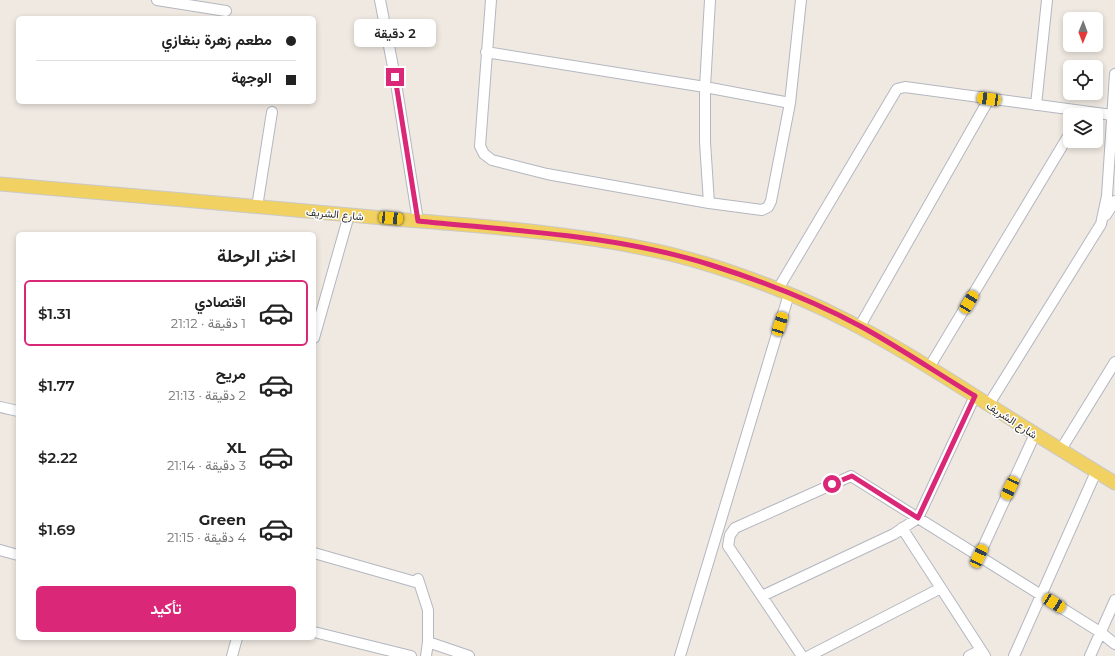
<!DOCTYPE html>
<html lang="ar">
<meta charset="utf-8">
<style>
:root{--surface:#fff;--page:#f2f2f2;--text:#222;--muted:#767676;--line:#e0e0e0;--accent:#db2777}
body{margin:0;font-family:Montserrat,Vazirmatn,sans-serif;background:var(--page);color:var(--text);direction:rtl;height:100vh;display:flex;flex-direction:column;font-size:15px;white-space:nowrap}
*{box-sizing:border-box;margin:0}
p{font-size:13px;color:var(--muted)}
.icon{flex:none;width:22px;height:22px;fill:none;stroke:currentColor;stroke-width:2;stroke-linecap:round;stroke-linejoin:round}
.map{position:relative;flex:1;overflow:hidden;direction:ltr}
.details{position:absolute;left:16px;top:232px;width:300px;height:408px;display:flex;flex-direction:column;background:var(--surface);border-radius:6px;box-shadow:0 2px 6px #0003;direction:rtl}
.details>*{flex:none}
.banner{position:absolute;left:16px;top:16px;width:300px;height:88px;border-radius:6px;box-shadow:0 2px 6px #0003;direction:rtl;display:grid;align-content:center;height:88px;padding:0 20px;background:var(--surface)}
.needle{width:26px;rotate:181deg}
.tools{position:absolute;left:1063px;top:12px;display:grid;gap:8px}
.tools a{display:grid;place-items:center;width:40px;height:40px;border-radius:6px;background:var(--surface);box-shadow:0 2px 6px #0003;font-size:20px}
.end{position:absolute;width:18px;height:18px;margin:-9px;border:5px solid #db2777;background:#fff;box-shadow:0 0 0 2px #fff}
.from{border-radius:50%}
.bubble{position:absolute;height:28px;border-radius:6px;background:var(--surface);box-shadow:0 2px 6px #0003;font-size:13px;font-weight:600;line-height:28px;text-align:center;direction:rtl}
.car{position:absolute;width:12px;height:24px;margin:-12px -6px;border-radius:5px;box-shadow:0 0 3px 1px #0007;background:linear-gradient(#f5c518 24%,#345 0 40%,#f5c518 0 76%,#345 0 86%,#f5c518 0)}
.banner b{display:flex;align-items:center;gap:14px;height:38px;font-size:15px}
.banner b+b{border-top:1px solid var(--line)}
.banner i{width:10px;height:10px;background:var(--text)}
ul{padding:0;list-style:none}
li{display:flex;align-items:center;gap:12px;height:66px;margin:0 8px 6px;padding:0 12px;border:2px solid transparent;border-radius:6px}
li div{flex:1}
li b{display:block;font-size:15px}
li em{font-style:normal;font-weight:600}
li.on{border-color:var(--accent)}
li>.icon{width:36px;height:36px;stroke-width:1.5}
h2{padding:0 20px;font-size:18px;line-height:48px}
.action{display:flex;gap:8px;margin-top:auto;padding:8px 20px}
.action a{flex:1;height:46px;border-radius:6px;background:var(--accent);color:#fff;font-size:16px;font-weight:600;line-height:46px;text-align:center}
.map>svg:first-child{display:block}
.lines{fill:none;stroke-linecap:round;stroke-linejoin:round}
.minor-casing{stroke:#b4b7c1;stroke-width:12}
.major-casing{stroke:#c9c9c9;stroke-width:15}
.minor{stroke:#fff;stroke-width:10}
.major{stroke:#f2d163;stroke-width:13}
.route{stroke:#db2777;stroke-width:5}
.labels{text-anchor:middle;stroke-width:3;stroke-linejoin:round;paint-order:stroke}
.street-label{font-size:11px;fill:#2e2e2e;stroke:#fff}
</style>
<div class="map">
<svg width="1115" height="656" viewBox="0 0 1115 656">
<rect width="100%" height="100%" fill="#efe9e1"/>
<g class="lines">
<g class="minor-casing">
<path id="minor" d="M157,0L226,11
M380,0L395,77L418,221
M491,0L480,146L484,154L492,160L547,174L709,203L762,210L768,207L771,201L790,103L801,0
M486,52L705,87L790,103
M1036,105L1047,0
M709,203L705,142V87L710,0
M257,207L272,112
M1106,215L1115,201
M778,289L897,89L905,87L1112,115
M860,326L989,99
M314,338L349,215
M930,366L1070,133
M989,404L1101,224L1107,196L1115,74
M0,407L18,411
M1060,451L1115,362
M902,528L985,656
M0,550L18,555
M314,553L419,583
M979,556L1035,434
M418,579L428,610V642L426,656
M762,596L894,534L918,518L975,396
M314,632L411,656
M428,642L469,656
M232,656L237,638
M680,656L789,294
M802,656L728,546L730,535L735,528L851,476L1100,632L1115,644
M809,656L941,588
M969,656L981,650
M1014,656L1096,472
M1090,656L1115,600"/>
</g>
<g class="major-casing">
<path id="major" d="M0,184C128,195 255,206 383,218C479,226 577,232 670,254C707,263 742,275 777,289C844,315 904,351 964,389C1014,421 1064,452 1115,483"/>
</g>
<use href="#minor" class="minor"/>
<use href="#major" class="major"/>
</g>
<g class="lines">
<path class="route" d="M395,77L418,221C516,231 617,235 711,265C762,281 814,301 862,327C900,348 937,373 975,396L918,518L852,476L832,484"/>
</g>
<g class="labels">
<g class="street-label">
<text transform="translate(335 214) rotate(5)" y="4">شارع الشريف</text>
<text transform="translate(1012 420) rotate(33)" y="4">شارع الشريف</text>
</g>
</g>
</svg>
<div class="tools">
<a><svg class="needle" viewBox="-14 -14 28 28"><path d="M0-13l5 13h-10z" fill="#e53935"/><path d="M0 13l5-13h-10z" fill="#767676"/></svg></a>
<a><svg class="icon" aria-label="locate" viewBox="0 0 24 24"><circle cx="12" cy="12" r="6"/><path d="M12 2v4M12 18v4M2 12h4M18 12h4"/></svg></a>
<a><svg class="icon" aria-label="layers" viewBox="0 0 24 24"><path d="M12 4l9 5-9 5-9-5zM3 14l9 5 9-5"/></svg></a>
</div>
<i class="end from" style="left:832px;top:484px"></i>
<i class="end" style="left:395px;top:77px"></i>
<div class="bubble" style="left:354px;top:19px;width:82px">2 دقيقة</div>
<i class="car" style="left:989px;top:99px;rotate:278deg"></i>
<i class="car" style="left:391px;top:218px;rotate:95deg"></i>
<i class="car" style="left:969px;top:302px;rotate:31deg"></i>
<i class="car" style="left:780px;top:324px;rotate:17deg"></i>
<i class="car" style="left:1010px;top:488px;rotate:205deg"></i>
<i class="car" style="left:979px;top:556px;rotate:25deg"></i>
<i class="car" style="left:1054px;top:603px;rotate:122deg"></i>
<div class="banner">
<b><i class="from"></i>مطعم زهرة بنغازي</b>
<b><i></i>الوجهة</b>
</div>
<section class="details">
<h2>اختر الرحلة</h2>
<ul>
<li class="on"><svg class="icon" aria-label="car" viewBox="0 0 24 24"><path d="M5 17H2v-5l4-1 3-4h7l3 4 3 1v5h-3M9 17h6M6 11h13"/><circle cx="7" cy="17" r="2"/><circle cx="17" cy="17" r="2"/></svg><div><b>اقتصادي</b><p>1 دقيقة · 21:12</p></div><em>$1.31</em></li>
<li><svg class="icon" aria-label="car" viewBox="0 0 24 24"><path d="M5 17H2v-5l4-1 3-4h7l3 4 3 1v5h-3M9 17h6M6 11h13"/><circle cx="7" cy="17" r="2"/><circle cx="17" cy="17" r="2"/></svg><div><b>مريح</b><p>2 دقيقة · 21:13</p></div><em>$1.77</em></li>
<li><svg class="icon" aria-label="car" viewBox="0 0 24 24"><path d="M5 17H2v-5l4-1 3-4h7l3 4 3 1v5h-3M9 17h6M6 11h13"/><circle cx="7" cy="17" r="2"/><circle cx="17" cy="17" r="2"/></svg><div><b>XL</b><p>3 دقيقة · 21:14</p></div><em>$2.22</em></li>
<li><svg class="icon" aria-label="car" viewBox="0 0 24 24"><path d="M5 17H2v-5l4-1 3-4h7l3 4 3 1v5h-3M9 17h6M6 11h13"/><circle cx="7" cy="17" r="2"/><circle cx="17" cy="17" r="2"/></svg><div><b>Green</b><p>4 دقيقة · 21:15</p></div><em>$1.69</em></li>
</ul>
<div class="action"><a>تأكيد</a></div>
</section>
</div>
